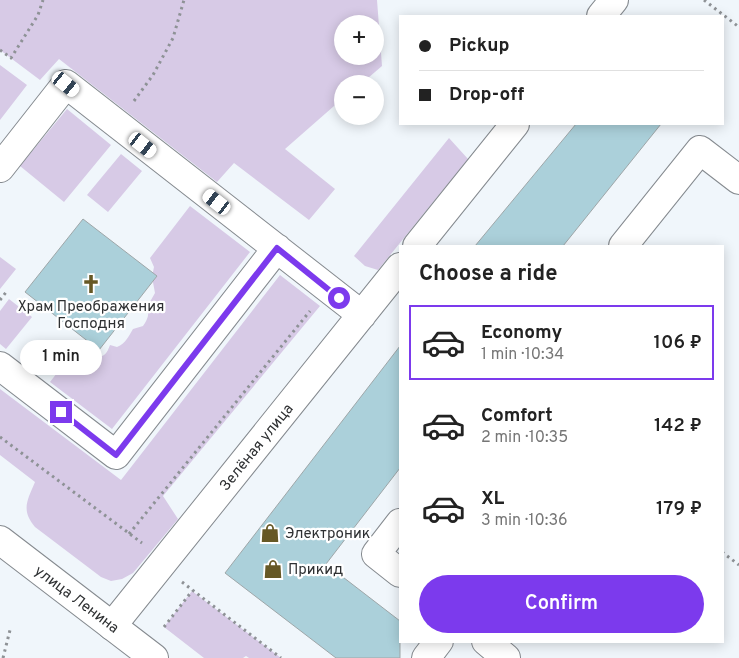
<!DOCTYPE html>
<meta charset="utf-8">
<style>
:root{--surface:#fff;--page:#f2f2f2;--text:#222;--muted:#767676;--line:#e0e0e0;--accent:#7c3aed}
body{margin:0;font-family:Overpass,sans-serif;background:var(--page);color:var(--text);height:100vh;display:flex;flex-direction:column;font-size:19px;white-space:nowrap}
*{box-sizing:border-box;margin:0}
p{font-size:16px;color:var(--muted)}
.icon{flex:none;width:28px;height:28px;fill:none;stroke:currentColor;stroke-width:2;stroke-linecap:round;stroke-linejoin:round}
.map{position:relative;flex:1;overflow:hidden}
.drawer{position:absolute;left:399px;top:245px;width:325px;height:398px;display:flex;flex-direction:column;background:var(--surface);border-radius:0px;box-shadow:0 2px 12px #0003}
.drawer>*{flex:none}
.banner{position:absolute;left:399px;top:15px;width:325px;height:110px;border-radius:0px;box-shadow:0 2px 12px #0003;display:grid;align-content:center;height:110px;padding:0 20px;background:var(--surface)}
.controls{position:absolute;left:334px;top:15px;display:grid;gap:10px}
.controls a{display:grid;place-items:center;width:50px;height:50px;border-radius:50%;background:var(--surface);box-shadow:0 2px 12px #0003;font-size:25px}
.end{position:absolute;width:22px;height:22px;margin:-11px;border:6px solid #7c3aed;background:#fff;box-shadow:0 0 0 2px #fff}
.from{border-radius:50%}
.bubble{position:absolute;height:35px;border-radius:18px;background:var(--surface);box-shadow:0 2px 12px #0003;font-size:16px;font-weight:600;line-height:35px;text-align:center}
.car{position:absolute;width:15px;height:30px;margin:-15px -8px;border-radius:6px;box-shadow:0 0 4px 1px #0007;background:linear-gradient(#fff 24%,#345 0 40%,#fff 0 76%,#345 0 86%,#fff 0)}
.banner b{display:flex;align-items:center;gap:18px;height:48px;font-size:19px}
.banner b+b{border-top:1px solid var(--line)}
.banner i{width:12px;height:12px;background:var(--text)}
ul{padding:0;list-style:none}
li{display:flex;align-items:center;gap:15px;height:75px;margin:0 10px 8px;padding:0 10px;border:2px solid transparent;border-radius:0px}
li div{flex:1}
li b{display:block;font-size:19px}
li em{font-style:normal;font-weight:600}
li.on{border-color:var(--accent)}
li>.icon{width:45px;height:45px;stroke-width:1.5}
h2{padding:0 20px;font-size:22px;line-height:60px}
.action{display:flex;gap:10px;margin-top:auto;padding:10px 20px}
.action a{flex:1;height:58px;border-radius:30px;background:var(--accent);color:#fff;font-size:20px;font-weight:600;line-height:58px;text-align:center}
.map>svg:first-child{display:block}
.green{fill:#d7cae6;fill-rule:evenodd}
.building{fill:#abd0da;stroke:#9ea6a8}
.lines{fill:none;stroke-linecap:round;stroke-linejoin:round}
.minor-casing{stroke:#858a8f;stroke-width:30}
.major-casing{stroke:#858a8f;stroke-width:30}
.path{stroke:#8e9296;stroke-width:3;stroke-dasharray:2.5 4;stroke-linecap:butt}
.minor{stroke:#fff;stroke-width:28}
.major{stroke:#fff;stroke-width:28}
.route{stroke:#7c3aed;stroke-width:6}
.labels{text-anchor:middle;stroke-width:4.5;stroke-linejoin:round;paint-order:stroke}
.poi-label{font-size:15px;fill:#2e3032;stroke:#fff;text-anchor:start}
.street-label{font-size:15px;fill:#2e3032;stroke:#fff}
</style>
<div class="map">
<svg width="739" height="658" viewBox="0 0 739 658">
<rect width="100%" height="100%" fill="#f0f6fb"/>
<path class="green" d="M0,0H377L382,66L361,84H342V99L285,149L335,189L309,220L234,163L217,182L59,59L40,80L0,50ZM342,24H375V56H342Z
M0,65L27,85L0,120Z
M67,109L111,145L64,202L20,166Z
M449,138L468,159L378,270L365,266L354,256Z
M121,154L142,171L108,212L87,195Z
M190,206L250,252L112,429L50,382L81,342L96,357C105,357 107,353 110,345L117,347C126,343 128,337 133,329L143,326C147,320 150,315 147,307L155,293L152,277L154,267L150,258Z
M0,257L16,269L0,289Z
M280,275L320,306L163,496L178,519L133,573L122,579L111,581L101,577L35,527C21,510 27,501 35,482L0,455V389L121,480Z
M9,299L32,317L6,349L0,344V311Z
M192,591L281,658H249L246,656L243,658H204L164,627Z"/>
<path class="building" d="M576,124H661L563,246H475Z
M83,219L157,276L99,350L25,292Z
M400,346V468L326,564L400,621V658H336L225,573Z"/>
<g class="lines">
<g class="minor-casing">
<path id="minor" d="M601,16L614,0
M0,168L66,84L362,315
M417,246L515,124
M623,246L700,150L739,180
M0,366L116,455L277,248
M400,523L376,554L400,573
M112,626L400,267
M486,641L506,658
M426,658L439,641"/>
</g>
<g class="major-casing">
<path id="major" d="M0,540L154,658"/>
</g>
<path class="path" d="M704,0L739,27
M0,50L11,58L38,15L43,0
M134,101L153,75L173,38L184,0
M0,300L7,291
M0,437L142,543
M129,534L310,311
M722,552L739,565
M182,582L281,658
M164,627L192,591
M3,658L10,630"/>
<use href="#minor" class="minor"/>
<use href="#major" class="major"/>
</g>
<g class="lines">
<path class="route" d="M61,412L116,455L277,248L339,298"/>
</g>
<defs>
<g id="church-bare" transform="scale(1.5)"><path d="M-1.2-6h2.4v3.5h3.3v2.4h-3.3V6h-2.4V-.1h-3.3v-2.4h3.3Z" fill="#665825" stroke="#fff" stroke-width="2.5" paint-order="stroke"/></g>
<g id="shop-bare" transform="scale(1.5)"><path d="M-5-2.5h2.3a2.7 3.5 0 0 1 5.4 0H5L5.5 6h-11ZM-1.5-2.5h3a1.5 2.3 0 0 0-3 0Z" fill="#665825" stroke="#fff" stroke-width="2.5" paint-order="stroke"/></g>
</defs>
<g fill-rule="evenodd">
<use href="#church-bare" x="91" y="284"/>
<use href="#shop-bare" x="270" y="533"/>
<use href="#shop-bare" x="273" y="569"/>
</g>
<g class="labels">
<g class="poi-label">
<text x="91" y="311" text-anchor="middle">Храм Преображения<tspan x="91" dy="17">Господня</tspan></text>
<text x="285" y="538">Электроник</text>
<text x="288" y="574">Прикид</text>
</g>
<g class="street-label">
<text transform="translate(256 447) rotate(-51)" y="5">Зелёная улица</text>
<text transform="translate(77 599) rotate(37)" y="5">улица Ленина</text>
</g>
</g>
</svg>
<div class="controls">
<a>+</a>
<a>−</a>
</div>
<i class="end from" style="left:339px;top:298px"></i>
<i class="end" style="left:61px;top:412px"></i>
<div class="bubble" style="left:20px;top:340px;width:82px">1 min</div>
<i class="car" style="left:66px;top:84px;rotate:129deg"></i>
<i class="car" style="left:143px;top:145px;rotate:128deg"></i>
<i class="car" style="left:217px;top:202px;rotate:308deg"></i>
<div class="banner">
<b><i class="from"></i>Pickup</b>
<b><i></i>Drop-off</b>
</div>
<section class="drawer">
<h2>Choose a ride</h2>
<ul>
<li class="on"><svg class="icon" aria-label="car" viewBox="0 0 24 24"><path d="M5 17H2v-5l4-1 3-4h7l3 4 3 1v5h-3M9 17h6M6 11h13"/><circle cx="7" cy="17" r="2"/><circle cx="17" cy="17" r="2"/></svg><div><b>Economy</b><p>1 min · 10:34</p></div><em>106 ₽</em></li>
<li><svg class="icon" aria-label="car" viewBox="0 0 24 24"><path d="M5 17H2v-5l4-1 3-4h7l3 4 3 1v5h-3M9 17h6M6 11h13"/><circle cx="7" cy="17" r="2"/><circle cx="17" cy="17" r="2"/></svg><div><b>Comfort</b><p>2 min · 10:35</p></div><em>142 ₽</em></li>
<li><svg class="icon" aria-label="car" viewBox="0 0 24 24"><path d="M5 17H2v-5l4-1 3-4h7l3 4 3 1v5h-3M9 17h6M6 11h13"/><circle cx="7" cy="17" r="2"/><circle cx="17" cy="17" r="2"/></svg><div><b>XL</b><p>3 min · 10:36</p></div><em>179 ₽</em></li>
</ul>
<div class="action"><a>Confirm</a></div>
</section>
</div>
